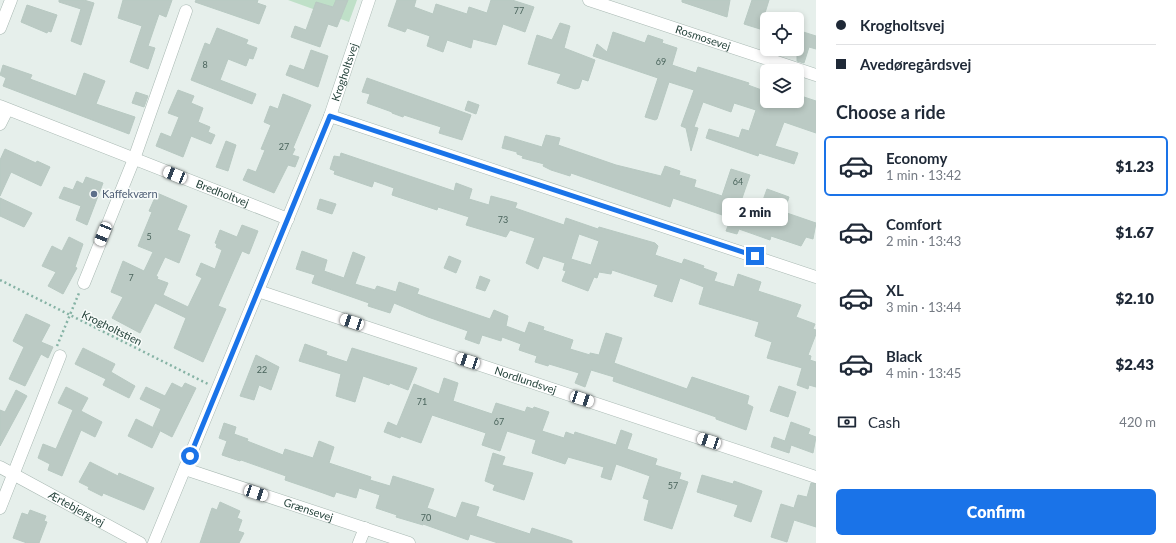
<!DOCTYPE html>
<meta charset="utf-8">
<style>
:root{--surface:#fff;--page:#f2f2f3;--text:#1f2937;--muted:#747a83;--line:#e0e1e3;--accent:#1a73e8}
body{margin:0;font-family:Lato,sans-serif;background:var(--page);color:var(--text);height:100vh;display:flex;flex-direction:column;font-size:15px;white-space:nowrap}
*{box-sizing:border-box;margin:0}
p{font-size:13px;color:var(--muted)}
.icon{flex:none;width:22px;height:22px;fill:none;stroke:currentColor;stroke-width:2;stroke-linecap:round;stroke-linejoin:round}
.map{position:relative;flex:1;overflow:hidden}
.panel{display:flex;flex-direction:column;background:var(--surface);width:360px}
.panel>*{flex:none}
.top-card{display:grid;align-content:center;height:88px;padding:0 20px;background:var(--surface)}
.controls{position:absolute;left:760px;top:12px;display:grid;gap:8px}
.controls a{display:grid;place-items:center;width:44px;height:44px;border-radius:6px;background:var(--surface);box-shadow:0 2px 6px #0003;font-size:20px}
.end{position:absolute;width:18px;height:18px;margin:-9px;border:5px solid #1a73e8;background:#fff;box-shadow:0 0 0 2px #fff}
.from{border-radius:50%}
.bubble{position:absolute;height:28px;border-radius:6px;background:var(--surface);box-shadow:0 2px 6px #0003;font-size:13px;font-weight:800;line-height:28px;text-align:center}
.car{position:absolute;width:12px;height:24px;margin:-12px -6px;border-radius:5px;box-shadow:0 0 3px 1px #0007;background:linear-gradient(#fff 24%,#345 0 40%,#fff 0 76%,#345 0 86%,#fff 0)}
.top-card b{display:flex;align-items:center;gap:14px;height:38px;font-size:15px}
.top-card b+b{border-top:1px solid var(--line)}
.top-card i{width:10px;height:10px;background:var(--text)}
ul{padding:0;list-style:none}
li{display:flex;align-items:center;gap:12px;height:60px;margin:0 8px 6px;padding:0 12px;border:2px solid transparent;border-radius:6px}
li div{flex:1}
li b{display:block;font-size:15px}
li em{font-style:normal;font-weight:800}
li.on{border-color:var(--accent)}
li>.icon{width:36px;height:36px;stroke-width:1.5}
h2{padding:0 20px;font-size:18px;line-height:48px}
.pay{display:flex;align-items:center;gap:10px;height:44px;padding:0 20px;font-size:15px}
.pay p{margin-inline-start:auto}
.action{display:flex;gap:8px;margin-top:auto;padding:8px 20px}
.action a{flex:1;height:46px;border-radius:6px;background:var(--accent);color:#fff;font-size:16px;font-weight:800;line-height:46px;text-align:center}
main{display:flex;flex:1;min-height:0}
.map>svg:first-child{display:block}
.green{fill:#bfe0c8}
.building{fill:#bbcac4;stroke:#b8c9c2;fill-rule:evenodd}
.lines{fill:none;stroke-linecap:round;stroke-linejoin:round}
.minor-casing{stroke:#a8b8b2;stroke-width:13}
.path{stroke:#86b3a5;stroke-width:2.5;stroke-dasharray:2 3;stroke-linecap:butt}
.minor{stroke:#fff;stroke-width:12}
.route{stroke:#1a73e8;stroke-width:5}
.service-dot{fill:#5c6f8a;stroke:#f7fbf9;stroke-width:1.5}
.labels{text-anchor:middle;stroke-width:3;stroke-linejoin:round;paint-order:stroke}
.number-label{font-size:9px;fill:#4a645c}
.street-label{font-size:11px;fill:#24423a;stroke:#f7fbf9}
.service-label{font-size:11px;fill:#4e5e75;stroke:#f7fbf9;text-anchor:start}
</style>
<main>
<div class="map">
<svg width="816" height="543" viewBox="0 0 816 543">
<rect width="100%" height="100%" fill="#e6efeb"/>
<path class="green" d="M288,0H357L349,22Z"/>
<path class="building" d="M59,0H84L94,3L81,45L71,41L81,9L59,2Z
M123,0H172L166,17L159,14L148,46L155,48L148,69L130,62L142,26L118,18Z
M196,0H258L257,3L266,6L259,24L195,2Z
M336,0H348L337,27L328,24L320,47L291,37L295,26L306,30L316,2L333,7Z
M397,0H416L414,7L433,14L436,4L467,14L469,7L487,13L491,0H512L534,7L525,32L503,24L496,45L473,39L471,48L447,40L443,52L427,46L430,36L407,28L405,32L388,26Z
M682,0H730L727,17L682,2Z
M752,0H769L760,29L744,24Z
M27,5L57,15L51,32L48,31L47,33L21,22Z
M560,23L570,26L564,48L595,60L588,81L582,79L579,88L575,89L557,83L561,74L528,64L537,35L552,40Z
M217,28L248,40L246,44L257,48L253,59L249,58L246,66L228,59L220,80L256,94L252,104L191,80L205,43L210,45Z
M797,30L816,36V49L809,47L804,63L797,61Z
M613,32L645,43L648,35L663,40L662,43L677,48L672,65L696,73L698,67L749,83L748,85L767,92V101H797L798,95L816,101V133L784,122L775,146L798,153L794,164L759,153L758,156L706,138L709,129L739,138L742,129L749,131L756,110L734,103L731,112L703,102L694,127L698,128L691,151L686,128L681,126L694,90L669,82L657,119L655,120L645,117L658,78L593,56L597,44L607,52Z
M311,50L328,56L318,87L286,75L290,65L304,70Z
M3,65L32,75L30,79L76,96L84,73L105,81L96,104L135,117L129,134L3,86L6,78L0,75Z
M367,78L471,115L462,140L439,133L441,127L404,115L403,117L392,113V112L367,103L370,94L362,92Z
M178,90L194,96L191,103L203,108L198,122L210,127L208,132L215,135L211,144L191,136L183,157L156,146L161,133L171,137L179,117L168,113Z
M136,92L148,96L144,107L132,103Z
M283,94L311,105L293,148L295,149L292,155L299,157L295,167L288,165L274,193L243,180L248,169L256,172L265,150L261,149L271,125L264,122L270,106L278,109Z
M468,101L479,105L476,114L465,110Z
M546,135L560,138L558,145L616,165L661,176L665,166L680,171L679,175L696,180L694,187L722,196L731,169L750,175L739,207L758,214L767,189L789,197L784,212L816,223L813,239L806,237L801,246L771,236L770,240L739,229L737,234L726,231L731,218L673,198L670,207L571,173L570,176L551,170L543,166L544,164L522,158L523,156L517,154V152L502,148L505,136L542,147Z
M226,141L236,145L228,171L216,167Z
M5,149L36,163L37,161L50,167L41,186L11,172L0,196V160Z
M341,153L454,191L456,183L472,189L469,199L489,205L491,196L517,203L515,208L564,225L566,218L598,229L599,227L655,243L658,246L655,255L682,264L684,259L704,266L703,268L717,273L714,281L734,287L738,274L761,282L758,291L801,305L796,317L815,324L813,329L816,330V334L808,355L811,356L810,360L816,362V387L809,385L808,389L797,385L802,368L767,358L772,342L755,336L759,322L699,304L704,287L680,278L672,302L654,296L658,285L612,270L611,274L599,272L597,278L594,277L588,291L562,281L566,271L563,270L565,263L543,256L538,269L526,263L535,238L510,230L506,237L466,225L469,217L438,207L437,210L392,195L394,188L374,181L372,187L334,174L335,171L330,169L334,156L340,157ZM579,234L599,241L591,265L571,259Z
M86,177L103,183L87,225L76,220L81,206L59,198L64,187L73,190L77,181L83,184Z
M157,193L187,206L177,230L190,235L179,263L165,257L156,276L158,277L157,279L168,283L163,295L188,307L202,278L196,275L201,263L215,269L222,250L216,247L217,244L215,243L220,230L237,237L242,225L258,231L249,254L242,251L218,306L226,309L203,362L174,348L186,318L155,303L140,333L112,318L123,297L111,292L123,261L144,271L153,252L138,246L152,212L149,211Z
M0,198L32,213L24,227L0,216Z
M320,199L336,204L332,214L317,209Z
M69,237L83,244L75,267L77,268L63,294L48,286L56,272L42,266L52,246L62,251Z
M302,251L327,260L324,271L344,278L353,252L365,257L355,284L375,290L377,286L396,292L399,282L419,289L417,294L490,319L494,310L508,316L506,326L525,333L529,322L544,327L543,330L573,340L570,349L590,355V353L599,355L606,333L622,338L614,363L687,389L692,377L749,396L747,404L753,407L746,430L716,419V417L613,381L614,377L591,370L585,387L575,383L579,373L549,364L548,366L535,362L537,356L519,350L521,344L502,337L501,341L482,335L479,344L465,339L468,331L428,317L394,303L390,313L368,306L369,303L312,283L315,275L296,269Z
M449,256L461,261L456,273L444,268Z
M480,276L490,280L485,291L476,288Z
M26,314L50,325L41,342L53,347L48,358L41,354L25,386L9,379L24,347L13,341Z
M305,344L327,352L326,355L347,362L352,348L417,368L408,390L390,383L389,385L363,376L355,402L336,396L341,374L299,361Z
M83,348L115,364L111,372L135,386L129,398L103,385L106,379L75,364Z
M256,355L279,367L271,390L259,385L254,400L240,396Z
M444,378L458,383L453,401L492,414L496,403L525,412L527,407L533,409L534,407L549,412L542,431L564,438L566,432L574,435L575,432L616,445L621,430L632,434L627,449L657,459L655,465L681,473L679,479L688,482L672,529L644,520L649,500L643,498L650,476L616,464L611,480L601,477L604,467L568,457L565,464L532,453L536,440L507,431L500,451L482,445L486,433L432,415L421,443L401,436L400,438L384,432L388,422L397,426L414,384L439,394Z
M172,383L182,388L185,383L196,388L172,437L153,427L161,409L140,399L146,387L165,396Z
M779,386L796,392L788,417L770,411Z
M66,387L88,398L81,411L102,422L95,437L81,430L62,476L48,470L50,464L38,458L43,444L56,449L73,410L58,403Z
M16,390L27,396L0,446V410L5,412Z
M136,419L160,431L152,448L128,436Z
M791,422L810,429L808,434L816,437L813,453L791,445L789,453L771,447L774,437L785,441Z
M224,423L236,427L234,434L248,439L247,441L283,455L285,449L313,458L319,441L334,447L329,463L371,477L370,480L390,486L393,476L434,489L427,508L456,518L462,502L479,507L476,516L530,534L532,528L572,541V543H498L470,534L468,540L423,524V525L396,517L397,515L376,508L380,495L359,488L356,498L336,492L334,497L323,493L285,480L286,476L241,460L240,461L222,455L227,441L219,438Z
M493,453L505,457L502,465L533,473L524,500L493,490L495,485L485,481Z
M90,462L118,476L119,473L154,488L144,510L103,493L102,496L88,489L89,487L79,482Z
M702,475L733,484L734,481L762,491L751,522L734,516L738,505L697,492Z
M811,483L816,484V527L794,520L787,542L771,537L781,504L794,508L798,495L807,497Z
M220,502L240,511L237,518L242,520L238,531L244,533L239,543H200L212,508L217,510Z
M30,510L46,516L44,521L47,522L39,543H27L13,538L22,513L28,515Z"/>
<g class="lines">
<g class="minor-casing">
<g id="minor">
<path id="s1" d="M589,0L816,75"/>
<path d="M0,28L11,0"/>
<path id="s2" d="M0,106L288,219"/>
<path d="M330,116L816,277"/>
<path d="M0,124L7,110"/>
<path d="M84,283L134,159L186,11"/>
<path id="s3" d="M258,291L816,477"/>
<path id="s4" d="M0,467L140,543"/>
<path id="s5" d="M185,469L409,543"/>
<path d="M0,508L60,356"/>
<path id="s6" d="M154,543L330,116L369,0"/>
<path d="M359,543L365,528"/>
</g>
</g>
<path class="path" d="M0,280L208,384
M57,346L79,293"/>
<use href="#minor" class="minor"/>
</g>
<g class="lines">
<path class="route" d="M190,456L330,116L755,256"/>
</g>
<circle class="service-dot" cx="94" cy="194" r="4"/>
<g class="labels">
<g class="number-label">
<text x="519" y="14">77</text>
<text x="661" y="65">69</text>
<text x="205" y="68">8</text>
<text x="284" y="150">27</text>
<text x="738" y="185">64</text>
<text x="503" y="223">73</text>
<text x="149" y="240">5</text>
<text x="131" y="281">7</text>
<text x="262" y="373">22</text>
<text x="422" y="405">71</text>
<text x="499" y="425">67</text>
<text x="673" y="489">57</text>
<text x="426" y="521">70</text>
</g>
<g class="street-label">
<text dy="4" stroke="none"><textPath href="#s1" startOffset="120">Rosmosevej</textPath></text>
<text dy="4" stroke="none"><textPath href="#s6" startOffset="508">Krogholtsvej</textPath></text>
<text dy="4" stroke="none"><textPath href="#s2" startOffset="239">Bredholtvej</textPath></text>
<text transform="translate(112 328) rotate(26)" y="4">Krogholtstien</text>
<text dy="4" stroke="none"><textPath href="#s3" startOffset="282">Nordlundsvej</textPath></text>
<text dy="4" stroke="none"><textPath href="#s4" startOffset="87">Ærtebjergvej</textPath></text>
<text dy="4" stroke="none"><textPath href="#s5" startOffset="130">Grænsevej</textPath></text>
</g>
<g class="service-label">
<text x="102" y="198">Kaffekværn</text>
</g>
</g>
</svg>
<div class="controls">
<a><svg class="icon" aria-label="locate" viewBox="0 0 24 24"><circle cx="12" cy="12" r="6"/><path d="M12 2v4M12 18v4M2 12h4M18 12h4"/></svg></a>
<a><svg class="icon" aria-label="layers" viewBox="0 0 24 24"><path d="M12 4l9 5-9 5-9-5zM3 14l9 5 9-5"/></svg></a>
</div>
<i class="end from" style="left:190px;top:456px"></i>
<i class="end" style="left:755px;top:256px"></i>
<div class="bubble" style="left:722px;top:198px;width:66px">2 min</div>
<i class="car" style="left:175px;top:175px;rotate:292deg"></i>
<i class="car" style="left:103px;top:234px;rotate:202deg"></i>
<i class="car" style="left:352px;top:322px;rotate:288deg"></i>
<i class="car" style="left:468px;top:361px;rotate:288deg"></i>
<i class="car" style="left:582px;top:399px;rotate:108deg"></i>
<i class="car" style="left:709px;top:441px;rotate:288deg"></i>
<i class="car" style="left:256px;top:493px;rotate:108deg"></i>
</div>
<section class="panel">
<div class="top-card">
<b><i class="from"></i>Krogholtsvej</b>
<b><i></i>Avedøregårdsvej</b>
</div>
<h2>Choose a ride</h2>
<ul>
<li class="on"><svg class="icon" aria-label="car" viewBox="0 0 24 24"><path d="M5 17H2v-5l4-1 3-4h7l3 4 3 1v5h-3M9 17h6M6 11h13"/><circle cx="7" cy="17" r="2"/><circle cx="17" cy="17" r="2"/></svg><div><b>Economy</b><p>1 min · 13:42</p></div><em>$1.23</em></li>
<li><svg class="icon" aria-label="car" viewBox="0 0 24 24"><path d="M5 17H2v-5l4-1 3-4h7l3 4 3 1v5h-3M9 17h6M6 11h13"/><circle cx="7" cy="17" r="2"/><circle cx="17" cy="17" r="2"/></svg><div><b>Comfort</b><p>2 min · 13:43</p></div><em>$1.67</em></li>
<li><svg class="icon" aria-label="car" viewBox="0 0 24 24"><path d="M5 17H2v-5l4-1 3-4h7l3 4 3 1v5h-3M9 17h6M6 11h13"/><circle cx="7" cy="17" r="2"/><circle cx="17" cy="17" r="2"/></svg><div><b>XL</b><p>3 min · 13:44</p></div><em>$2.10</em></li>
<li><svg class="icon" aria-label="car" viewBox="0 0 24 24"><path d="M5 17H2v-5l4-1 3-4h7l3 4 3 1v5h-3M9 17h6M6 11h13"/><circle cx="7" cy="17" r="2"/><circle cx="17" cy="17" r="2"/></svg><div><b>Black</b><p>4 min · 13:45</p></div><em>$2.43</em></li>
</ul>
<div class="pay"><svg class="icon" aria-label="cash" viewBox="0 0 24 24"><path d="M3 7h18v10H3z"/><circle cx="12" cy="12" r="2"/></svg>Cash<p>420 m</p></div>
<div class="action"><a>Confirm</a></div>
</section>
</main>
